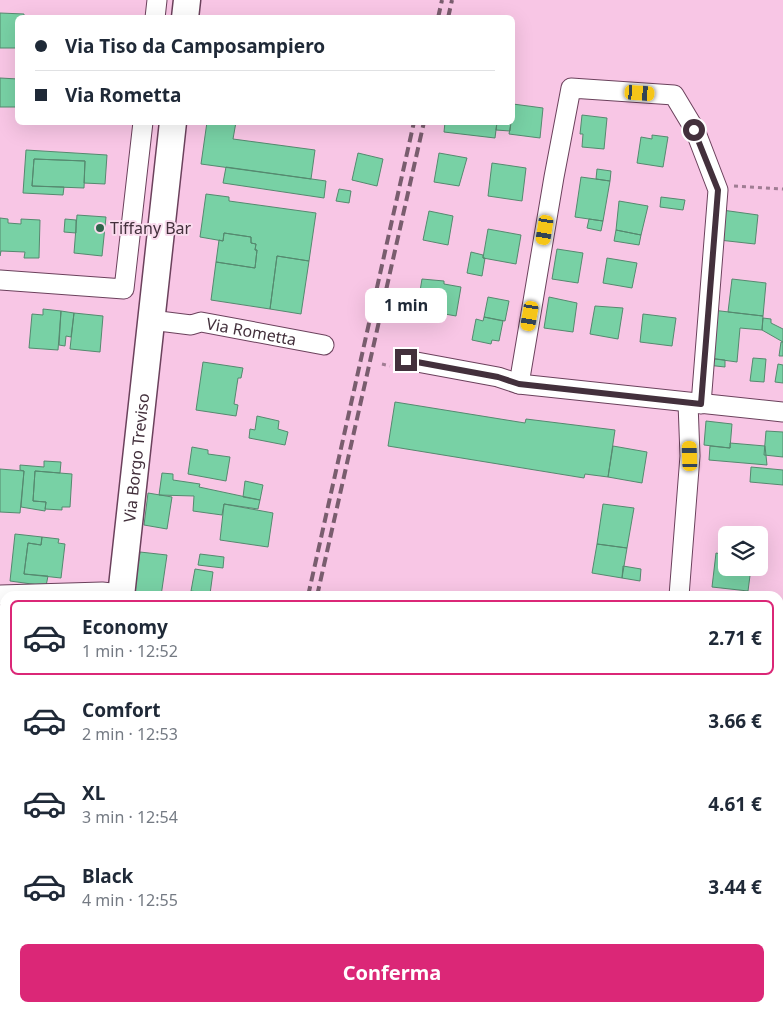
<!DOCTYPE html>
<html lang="it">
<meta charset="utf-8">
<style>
:root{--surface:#fff;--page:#f2f2f3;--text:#1f2937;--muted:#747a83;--line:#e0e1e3;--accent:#db2777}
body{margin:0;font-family:"Noto Sans",sans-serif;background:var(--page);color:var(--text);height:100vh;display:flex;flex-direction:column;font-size:19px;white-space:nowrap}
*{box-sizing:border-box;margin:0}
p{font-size:16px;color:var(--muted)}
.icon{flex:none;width:28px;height:28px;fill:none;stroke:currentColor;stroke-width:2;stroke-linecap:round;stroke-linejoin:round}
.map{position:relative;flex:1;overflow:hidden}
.drawer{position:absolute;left:0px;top:591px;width:784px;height:421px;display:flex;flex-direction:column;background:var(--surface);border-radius:15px 15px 0 0;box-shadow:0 5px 20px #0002}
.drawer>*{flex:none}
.hud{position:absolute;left:15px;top:15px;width:500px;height:110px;border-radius:8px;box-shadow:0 5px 20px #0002;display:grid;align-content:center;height:110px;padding:0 20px;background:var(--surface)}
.buttons{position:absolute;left:718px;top:526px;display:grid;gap:10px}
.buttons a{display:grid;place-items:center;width:50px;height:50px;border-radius:8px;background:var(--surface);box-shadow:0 5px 20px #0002;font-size:25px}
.end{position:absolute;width:22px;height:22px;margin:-11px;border:6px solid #43303c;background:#fff;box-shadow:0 0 0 2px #fff}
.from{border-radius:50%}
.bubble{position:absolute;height:35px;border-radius:8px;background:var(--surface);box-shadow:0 5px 20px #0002;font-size:16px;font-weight:700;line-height:35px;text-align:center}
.car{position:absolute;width:15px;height:30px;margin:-15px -8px;border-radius:6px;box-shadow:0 0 4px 1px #0007;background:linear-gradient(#f5c518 24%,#345 0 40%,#f5c518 0 76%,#345 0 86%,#f5c518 0)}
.hud b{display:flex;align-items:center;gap:18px;height:48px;font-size:19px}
.hud b+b{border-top:1px solid var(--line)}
.hud i{width:12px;height:12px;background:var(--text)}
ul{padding:9px 0 0;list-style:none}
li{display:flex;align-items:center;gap:15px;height:75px;margin:0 10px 8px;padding:0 10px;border:2px solid transparent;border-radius:8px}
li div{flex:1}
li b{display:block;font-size:19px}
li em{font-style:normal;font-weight:700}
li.active{border-color:var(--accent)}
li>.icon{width:45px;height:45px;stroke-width:1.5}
.button{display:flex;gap:10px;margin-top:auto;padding:10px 20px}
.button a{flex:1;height:58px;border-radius:8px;background:var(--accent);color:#fff;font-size:20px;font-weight:700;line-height:58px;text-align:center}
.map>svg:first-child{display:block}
.building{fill:#78d1a5;stroke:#55896f}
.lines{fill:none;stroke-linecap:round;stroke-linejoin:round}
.lane-casing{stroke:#6b415c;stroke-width:11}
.street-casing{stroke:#6b415c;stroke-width:21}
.secondary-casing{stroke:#6b415c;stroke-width:29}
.path{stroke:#a07d93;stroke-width:3;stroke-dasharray:4 4;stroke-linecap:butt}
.lane{stroke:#fff;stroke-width:9}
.street{stroke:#fff;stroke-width:19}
.secondary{stroke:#fff;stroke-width:26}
.rail{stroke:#795d6e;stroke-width:4;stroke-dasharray:10 5;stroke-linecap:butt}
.route{stroke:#43303c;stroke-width:6}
.poi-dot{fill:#2f654b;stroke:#f9dbed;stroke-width:2}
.labels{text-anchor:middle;stroke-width:4;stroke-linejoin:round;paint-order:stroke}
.poi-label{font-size:16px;fill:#43303c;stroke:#f9dbed;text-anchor:start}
.street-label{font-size:16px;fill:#43303c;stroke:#f9dbed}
</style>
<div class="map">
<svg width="783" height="1012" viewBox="0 0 783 1012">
<rect width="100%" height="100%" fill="#f8c6e5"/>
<path class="building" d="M0,13L24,14V18H18V48H0Z
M0,78L18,79V107H0Z
M513,104L543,108L540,138L509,134L511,122H512Z
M582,115L607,118L604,149L582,147L583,134H580Z
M207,122H236L233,139L315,150L311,179L201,164Z
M445,122H497L495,138L444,132Z
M497,122H511L510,131L496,130Z
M652,135L668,137L663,167L637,163L641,137L652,139Z
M26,150L107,155L105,184L84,183L85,161L34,159L32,186L64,187L63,195L23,193Z
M358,153L383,159L377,186L352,180Z
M439,153L467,158L459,186L434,182Z
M34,159L85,161L84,188L32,186Z
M492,163L526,168L522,201L488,196Z
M226,167L326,181L324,198L223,183Z
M597,169L611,171L610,181L596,179Z
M581,177L610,181L603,221L575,217Z
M339,189L351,191L349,203L336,201Z
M206,194L229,197V201L316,213L309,261L277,256L270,309L211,300L216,262L255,268L257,250H255L256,244L251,243V237L224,233L223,241L200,237Z
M661,197L685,200L683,210L660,207Z
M619,201L648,206L641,235L616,230Z
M722,210L758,215L755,244L719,240Z
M429,211L453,216L448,245L423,240Z
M77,215L106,217L102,256L74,253Z
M0,218L8,219V223L21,224V219L40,220L39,258H24L25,252L1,251L0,256Z
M65,219L76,220V233L64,232Z
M589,219L603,221L601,231L587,228Z
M488,229L521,235L516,264L483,258Z
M616,230L641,235L639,245L614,241Z
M224,233L251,237V243L256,244L255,250H257L255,268L216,262L219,240L223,241Z
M557,249L583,253L578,283L552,279Z
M471,252L483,255V258H485L482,276L467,273Z
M277,256L309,261L301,314L270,309Z
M607,258L637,263L632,288L603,283Z
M422,279L444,281V284L461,287L456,316L417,309Z
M732,279L766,283L763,316L728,312Z
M488,297L509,301L505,321L484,317Z
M549,297L577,303L573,332L544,328Z
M595,306L623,308L618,339L590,334Z
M43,309L61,311L58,350L29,348L32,314L43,315Z
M712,310L763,316L762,330L740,328L737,362L708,358Z
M61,311L74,313L71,337L66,336L65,346L59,345Z
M74,313L103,316L100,352L70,349Z
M643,314L676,318L672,346L640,342Z
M484,317L503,321L499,341L492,340L491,344L472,340L476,319L483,321Z
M763,318L771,319V323L783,329V342L762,330Z
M781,342H783V356H779Z
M708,358L725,360V367L707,365Z
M753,358L766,359L764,382L750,381Z
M203,362L243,368L241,378H238L234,404L238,405L236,416L196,410Z
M778,364L783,365V383L775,382Z
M395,402L525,423L526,419L615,430L608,477L585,474L584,478L388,446Z
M257,416L279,421L278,429L288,432L285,445L249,438L250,429L255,430Z
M706,421L732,424L730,448L704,445Z
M766,431L783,432V457L764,455Z
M730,443L765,446L767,465L709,460L710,446L730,448Z
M613,446L647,452L642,483L608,477Z
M192,447L208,450V454L230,457L226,481L188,474Z
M44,461L61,462L60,473L35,471L33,501L46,502L45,511L21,507L24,471L20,470V465L44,467Z
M751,467L783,470V485L750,482Z
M0,469L24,471L20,513L0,512Z
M35,471L72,474L70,507H62V510L45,509L46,502L33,501Z
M162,473L173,474V480L200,484L199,487L260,500L258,509L224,504L222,515L193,511L194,496L159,495Z
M245,481L263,485L260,500L243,497Z
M148,493L172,497L167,529L144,525Z
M224,504L273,513L268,547L220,540Z
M603,504L634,508L627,548L597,544Z
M15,534L42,537L41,545L28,543L24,574L48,576L46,586L10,581Z
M42,537L59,539L58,543L65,544L61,578L24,574L28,543L41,545Z
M597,544L627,548L622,578L592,573Z
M140,552L167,555L161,596L133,595Z
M716,553L726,555V568H751L748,591L712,587Z
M200,554L224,557L223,568L198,565Z
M623,566L641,569L640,581L622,578Z
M195,569L213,572L210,594L191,591Z
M0,614H5V640H0Z
M779,637H783V710L779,709Z
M0,820L5,821L3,851L0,850Z
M0,922L5,923V954L0,953Z
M0,966L5,967V981L0,980Z
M0,980L5,981V991L0,990Z
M86,1008H111L110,1011L97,1010L96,1012H86Z
M307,1008H356V1012H307Z"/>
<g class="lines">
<g class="lane-casing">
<path id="lane" d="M251,1012L252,1008"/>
</g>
<g class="street-casing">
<g id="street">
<path d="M155,18L157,0"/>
<path d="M0,280L124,289L143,122"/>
<path id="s1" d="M151,320L191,325L201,322L324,345"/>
<path d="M406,360L498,377L519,384L783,412"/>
<path d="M519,384L554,177L571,88L674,95L695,130L718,190L701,404"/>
<path d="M0,595L102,592L121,594"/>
<path d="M679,596L690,456L688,403"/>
<path d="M0,898L5,899"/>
</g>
</g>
<g class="secondary-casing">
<g id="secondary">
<path d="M185,18L187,0"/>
<path id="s2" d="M121,596L173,122"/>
<path d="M73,1012V1008"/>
</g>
</g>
<path class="path" d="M734,186L783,189
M382,364L390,366"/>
<use href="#lane" class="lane"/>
<use href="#street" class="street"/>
<use href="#secondary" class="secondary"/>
<path class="rail" d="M438,18L442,0
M448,18L452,0
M308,596L414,122
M317,596L424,122
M214,1012L215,1008
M223,1012L224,1008"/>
</g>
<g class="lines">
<path class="route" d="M406,360L498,377L519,384L701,404L718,190L694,130"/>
</g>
<circle class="poi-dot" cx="100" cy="228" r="5"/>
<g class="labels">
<g class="poi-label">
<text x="110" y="234">Tiffany Bar</text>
</g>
<g class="street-label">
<text dy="6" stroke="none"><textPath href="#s1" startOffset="102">Via Rometta</textPath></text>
<text dy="6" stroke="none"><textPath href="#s2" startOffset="139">Via Borgo Treviso</textPath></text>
</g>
</g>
</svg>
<div class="buttons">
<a><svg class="icon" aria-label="layers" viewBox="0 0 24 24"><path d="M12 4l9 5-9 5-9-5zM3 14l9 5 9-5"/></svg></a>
</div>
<i class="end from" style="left:694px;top:130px"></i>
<i class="end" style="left:406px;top:360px"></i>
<div class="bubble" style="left:365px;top:288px;width:82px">1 min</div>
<i class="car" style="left:640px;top:93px;rotate:94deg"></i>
<i class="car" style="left:545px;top:230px;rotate:189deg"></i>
<i class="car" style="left:530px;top:316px;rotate:190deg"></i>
<i class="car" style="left:690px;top:456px;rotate:358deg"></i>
<div class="hud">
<b><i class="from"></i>Via Tiso da Camposampiero</b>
<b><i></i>Via Rometta</b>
</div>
<section class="drawer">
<ul>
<li class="active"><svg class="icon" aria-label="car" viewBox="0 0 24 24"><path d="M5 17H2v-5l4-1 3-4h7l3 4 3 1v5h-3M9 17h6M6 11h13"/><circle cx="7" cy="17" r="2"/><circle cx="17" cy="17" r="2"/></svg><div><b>Economy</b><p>1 min · 12:52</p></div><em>2.71 €</em></li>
<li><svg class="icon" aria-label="car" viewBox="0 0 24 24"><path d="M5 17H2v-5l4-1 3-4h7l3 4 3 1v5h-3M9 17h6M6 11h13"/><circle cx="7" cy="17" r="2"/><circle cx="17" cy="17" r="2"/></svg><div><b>Comfort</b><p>2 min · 12:53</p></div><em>3.66 €</em></li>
<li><svg class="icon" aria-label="car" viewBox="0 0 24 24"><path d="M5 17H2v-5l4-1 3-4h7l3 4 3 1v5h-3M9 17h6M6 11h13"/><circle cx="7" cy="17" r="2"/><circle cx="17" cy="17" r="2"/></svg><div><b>XL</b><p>3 min · 12:54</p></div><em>4.61 €</em></li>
<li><svg class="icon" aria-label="car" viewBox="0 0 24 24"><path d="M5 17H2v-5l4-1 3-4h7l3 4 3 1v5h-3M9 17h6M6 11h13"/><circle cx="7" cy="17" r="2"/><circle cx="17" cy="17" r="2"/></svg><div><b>Black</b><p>4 min · 12:55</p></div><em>3.44 €</em></li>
</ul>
<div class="button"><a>Conferma</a></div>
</section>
</div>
